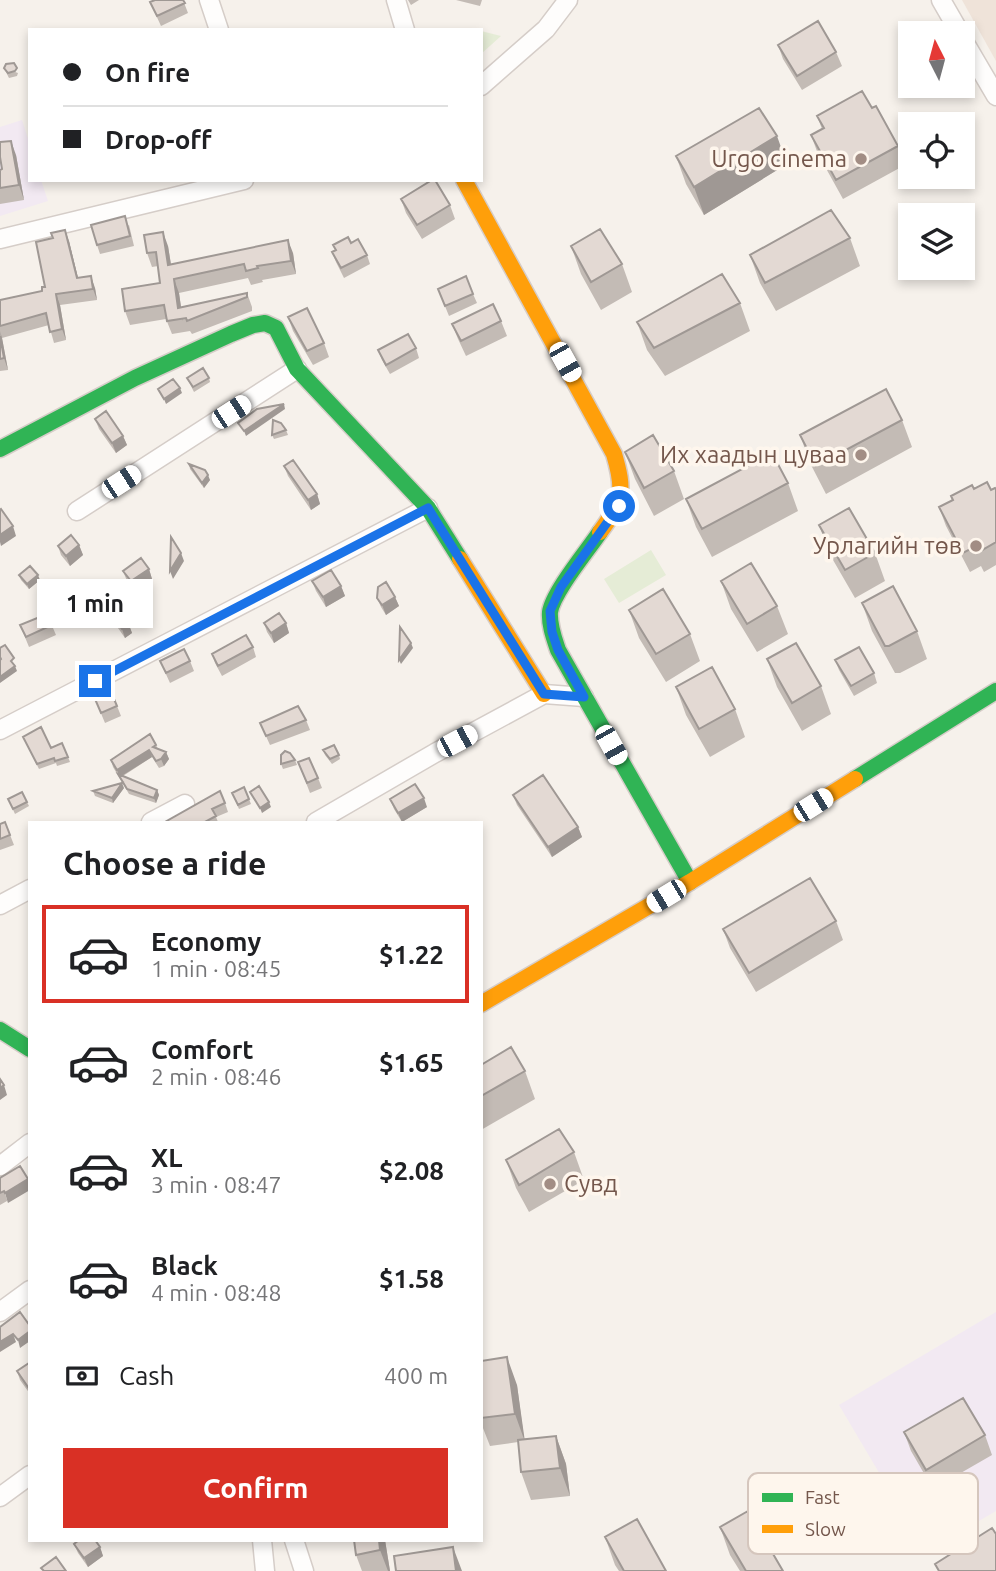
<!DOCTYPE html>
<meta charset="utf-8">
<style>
:root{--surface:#fff;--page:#f2f2f2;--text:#202124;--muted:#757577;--line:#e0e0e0;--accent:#d93025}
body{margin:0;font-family:Ubuntu,sans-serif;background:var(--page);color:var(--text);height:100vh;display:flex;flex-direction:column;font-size:26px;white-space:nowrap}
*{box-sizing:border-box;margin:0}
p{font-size:23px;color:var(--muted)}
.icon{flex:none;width:38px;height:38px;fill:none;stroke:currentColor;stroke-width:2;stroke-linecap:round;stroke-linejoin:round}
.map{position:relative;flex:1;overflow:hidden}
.side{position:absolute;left:28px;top:821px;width:455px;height:721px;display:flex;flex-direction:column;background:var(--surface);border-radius:0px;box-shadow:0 4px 10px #0003}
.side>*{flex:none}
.guide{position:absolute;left:28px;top:28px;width:455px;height:154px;border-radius:0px;box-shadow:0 4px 10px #0003;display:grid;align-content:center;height:154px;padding:0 35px;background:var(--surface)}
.needle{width:46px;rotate:354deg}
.controls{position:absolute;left:898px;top:21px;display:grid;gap:14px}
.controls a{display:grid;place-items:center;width:77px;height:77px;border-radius:0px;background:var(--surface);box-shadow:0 4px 10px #0003;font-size:35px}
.end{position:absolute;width:32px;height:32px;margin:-16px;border:9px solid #1a73e8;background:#fff;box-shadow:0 0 0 4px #fff}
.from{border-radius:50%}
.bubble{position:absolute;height:49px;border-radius:0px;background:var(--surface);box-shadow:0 4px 10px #0003;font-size:23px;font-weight:700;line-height:49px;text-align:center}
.car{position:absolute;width:21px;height:42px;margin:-21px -10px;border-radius:9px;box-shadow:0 0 5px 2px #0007;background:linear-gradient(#fff 24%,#345 0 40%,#fff 0 76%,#345 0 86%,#fff 0)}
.guide b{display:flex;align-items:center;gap:24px;height:66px;font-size:26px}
.guide b+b{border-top:2px solid var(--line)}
.guide i{width:18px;height:18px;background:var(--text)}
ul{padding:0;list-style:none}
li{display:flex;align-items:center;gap:21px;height:98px;margin:0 14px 10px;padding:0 21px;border:4px solid transparent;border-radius:0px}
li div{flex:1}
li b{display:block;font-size:26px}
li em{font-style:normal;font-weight:700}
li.active{border-color:var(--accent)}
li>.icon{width:63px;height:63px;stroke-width:1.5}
h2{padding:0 35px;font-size:32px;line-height:84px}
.pay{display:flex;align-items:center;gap:18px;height:77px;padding:0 35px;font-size:26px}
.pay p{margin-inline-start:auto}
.cta{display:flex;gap:14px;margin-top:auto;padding:14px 35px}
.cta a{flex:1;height:80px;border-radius:0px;background:var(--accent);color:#fff;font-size:28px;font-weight:700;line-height:80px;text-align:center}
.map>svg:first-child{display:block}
.residential{fill:#efe3d9}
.education{fill:#f2e9f2}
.green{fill:#e5ecd6}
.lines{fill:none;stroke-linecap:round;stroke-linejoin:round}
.street-casing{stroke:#d5cdc8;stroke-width:21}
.fast-casing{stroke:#d6cdc8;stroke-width:19}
.slow-casing{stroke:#d6cdc8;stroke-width:19}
.street{stroke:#fefdfc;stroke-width:18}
.fast{stroke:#30b455;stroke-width:16}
.slow{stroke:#ff9f0a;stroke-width:16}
.wall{fill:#c3bbb5}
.shaded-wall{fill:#9f9894}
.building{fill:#e3d9d3;stroke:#9f9894;stroke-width:2}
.route{stroke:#1a73e8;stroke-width:9}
.poi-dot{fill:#a28d84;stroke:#fef6ed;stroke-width:2.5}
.labels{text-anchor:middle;stroke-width:7;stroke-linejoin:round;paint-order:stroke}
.poi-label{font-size:24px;fill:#74574c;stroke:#fef6ed;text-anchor:end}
.key{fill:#fef6ed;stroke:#d5c6bd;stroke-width:2}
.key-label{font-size:19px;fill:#74574c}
</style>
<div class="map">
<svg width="996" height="1571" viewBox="0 0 996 1571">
<rect width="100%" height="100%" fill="#f6f1eb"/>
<path class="residential" d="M962,0H996V61Z"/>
<path class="education" d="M22,120L30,145V180H41L48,201L0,216V127Z
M996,1312V1511L926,1552L839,1405Z"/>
<path class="green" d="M481,31L501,36L481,54Z
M651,550L666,575L619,603L604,579Z"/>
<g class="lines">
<g class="street-casing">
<path id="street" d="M209,0L219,30
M396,0L405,30
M941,0L960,33
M962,38L996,96
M481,86L546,29L568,0
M0,239L244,180
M77,511L297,369
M0,730L428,508
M151,822L185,804
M316,822L435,753L544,694L584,697
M0,905L30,889
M0,1166L30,1143
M0,1312L30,1290
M0,1497L30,1475
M262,1540L265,1571
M294,1540L304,1571"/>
</g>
<g class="fast-casing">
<path id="fast" d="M0,449L135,378L231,334L253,325L265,323L276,328L297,369L428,508L460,559
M600,532C588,550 553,592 550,612C549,625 554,638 558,650L690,882
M855,779L996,691
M0,1030L30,1049"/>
</g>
<g class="slow-casing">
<path id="slow" d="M464,180L614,454C625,491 623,501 600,532
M460,559L544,694
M481,1004L690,882L855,779"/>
</g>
<use href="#street" class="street"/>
<use href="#fast" class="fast"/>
<use href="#slow" class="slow"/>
</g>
<path class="wall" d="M183,0L188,13L161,26L150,2Z
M408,0H419L411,5Z
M456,0H482L480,6Z
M778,45L836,52L842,66L802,90L783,59Z
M4,68L18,73L17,76L9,78Z
M872,108L898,146L905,165L843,199L818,154L811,135L822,129L817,116Z
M16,155L24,200L0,204V170L2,169Z
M676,156L787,164L704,215L686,184Z
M401,199L450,205L455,219L422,239L406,213Z
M129,225L134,246L100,254L97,245Z
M850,238L860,266L776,311L760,283L750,255Z
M69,241L78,278L95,288L97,300L60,305L66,340L54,343L49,325L2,338L8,370L0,371V300L42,291L45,287Z
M333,245L367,255L370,264L344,278L336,262L332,252L335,251Z
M168,246L171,264L293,253L296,274L262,280L263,282L251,285L248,278L179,293L181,307L247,293L252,307V311L192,334L190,331L172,334L166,319L130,325L125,311L160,283L158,266L152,267L147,253Z
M571,246L622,264L632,292L601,310L581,274Z
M438,289L473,294L477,303L449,316Z
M740,303L750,331L665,376L647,350L637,322Z
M288,317L324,343L329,357L313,365L293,331Z
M501,321L507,336L466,356L458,339L452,324Z
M416,348L419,358L390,374L382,360L378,350Z
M187,378H209L210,382L194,392Z
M95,419L123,436L127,445L116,453L99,429Z
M902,420L912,447L826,494L810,463L800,435Z
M286,430L288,435L274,439L272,435Z
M625,452L674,471L684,499L654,516L635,479Z
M189,464L210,480L204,488L190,469Z
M284,466L317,494L320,504L311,510L288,476Z
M788,483L798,511L712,557L696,527L686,499Z
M974,489L991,490L996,489V565L984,572L981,566L970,572L946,526L939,507Z
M819,525L875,553L885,581L855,598L829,553Z
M79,545L83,555L70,566L61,555L58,546Z
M149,569L152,579L134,591L127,581L123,571Z
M19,575L40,580L29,589L21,580Z
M312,581L341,586L345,596L326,607L316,591Z
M721,581L777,606L788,634L757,652L731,609Z
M104,582L129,625L132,633L125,638L104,608L97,612L90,600L87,592Z
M395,597L399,606L386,615L381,607L377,598Z
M862,603L917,631L927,659L900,673H895L872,631Z
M629,610L690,634L700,661L666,682L639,638Z
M47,614L56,635L29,647L20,625Z
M264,623H286L289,633L274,643L267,632Z
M253,647L256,657L222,676L215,663L212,654Z
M767,659L821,686L831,714L802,731L777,687Z
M835,660L874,673L877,683L854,696L839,670Z
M160,661H190L194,671L170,683Z
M676,687L735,709L745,737L710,757L686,715Z
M95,699L117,706L121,716L105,723Z
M306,720L310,730L270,745L260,723Z
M23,737L51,748L68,757L70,762L57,766L56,763L39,769Z
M156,745L158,749L166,752L169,759L164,766L159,768L152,757L123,776L157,790L159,795L156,803L129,794L113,767L111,760Z
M323,750L339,755L340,759L332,764L325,755Z
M295,760L297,765L283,769L281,764Z
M298,762L318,778L322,788L310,793Z
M124,788L113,803L95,796L93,791Z
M232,793L249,799L251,804L239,809Z
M513,795L578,827L582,837L552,857L517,805Z
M8,799L27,802L29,806L15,814Z
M390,799L427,807L402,822L394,809Z
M225,803L228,812L216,817L218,822H165Z
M5,822L14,845L0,850V824Z
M836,921L843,940L756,992L730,948L723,929Z
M481,1065L525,1071L535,1099L481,1130Z
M574,1152L584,1180L529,1212L516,1188L506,1160Z
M0,1178L8,1203L7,1201L0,1205Z
M481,1361L517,1385L524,1439L556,1436L566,1464L570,1496L531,1500L521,1472L518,1442L490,1446L481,1423Z
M29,1363L30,1394L20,1380L17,1371Z
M904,1432L985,1435L992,1455L933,1489L911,1451Z
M720,1527L783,1571H740L730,1555Z
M605,1537L666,1571H619L615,1565Z
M385,1540L390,1571H362L356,1555Z
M74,1544L100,1547L103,1556L88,1567L78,1553Z"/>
<path class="shaded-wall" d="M777,136L787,164L704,215L694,187Z
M11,141L16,155L24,200L19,185Z
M65,230L69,241L81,290L77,278Z
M163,232L168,246L173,278L168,265Z
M288,240L293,253L296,274L291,261Z
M91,276L95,288L97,300L93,289Z
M174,279L179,293L183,321L178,308Z
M56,294L60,305L66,340L62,329Z
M0,331L2,338L8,370L4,358Z
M180,388L182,393L166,404L164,399Z
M284,404L285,409L246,436L244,431Z
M123,436L127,445L116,453L112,443Z
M208,475L210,480L204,488L202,483Z
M317,494L320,504L311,510L308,500Z
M13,526L16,536L1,546L0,542V535Z
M79,545L83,555L70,566L66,556Z
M181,553L184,561L173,579L170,571Z
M149,569L152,579L134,591L131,581Z
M38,575L40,580L29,589L27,584Z
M341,586L345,596L326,607L323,597Z
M395,597L399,606L386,615L382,605Z
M286,623L289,633L274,643L271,633Z
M129,625L132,633L125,638L122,629Z
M411,643L413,648L401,664L399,660Z
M15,666L17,671L0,683V677Z
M149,750L152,757L120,777L118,774L120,778L117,770Z
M166,752L169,759L164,766L161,759Z
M122,783L124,788L113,803L112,798Z
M157,790L159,795L156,803L154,798Z
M424,798L427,807L402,822L398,813Z
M269,802L271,807L262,813L260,808Z
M578,827L582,837L552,857L548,847Z
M4,1085L7,1095L0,1100V1088Z
M28,1179L30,1183V1190L8,1203L5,1193Z
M30,1331V1341L20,1348L18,1340Z
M13,1334L16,1342L0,1352V1342Z
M507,1357L517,1385L525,1442L515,1414Z
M556,1436L566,1464L570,1496L560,1468Z
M379,1540H385L390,1571H388L380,1550Z
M100,1547L103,1556L88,1567L84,1558Z
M453,1547L462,1571H456Z"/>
<path class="building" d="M155,0H183L185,3L157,16L150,2Z
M818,21L836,52L797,76L778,45Z
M14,63L17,68L15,71L8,73L4,68L6,64Z
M862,91L872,108L876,106L898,146L836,180L811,135L824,128L817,116Z
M759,108L777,136L694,187L676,156Z
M11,141L19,185L0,188V170L2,169L0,157V142Z
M432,180H435L450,205L417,225L401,199Z
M831,210L850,238L765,283L750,255Z
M125,216L130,236L97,245L91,225Z
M600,229L622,264L591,282L571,246Z
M65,230L77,278L91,276L93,289L56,294L62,329L50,332L46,313L0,326V300L42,291V287H45L36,242L53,238L51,233Z
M163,232L168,265L288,240L291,261L257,266L258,268L246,271L244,264L174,279L178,308L247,293V297L187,321L186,318L167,321L164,305L125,311L122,289L160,283L156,252L147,253L144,235Z
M348,237L351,243L358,239L367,255L341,268L332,252L336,250L333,245Z
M722,274L740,303L654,348L637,322Z
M466,276L473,294L445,306L438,289Z
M493,304L501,321L461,341L452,324Z
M307,308L324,343L307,351L288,317Z
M408,334L416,348L386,365L378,350Z
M0,336L4,358L0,359Z
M203,368L209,378L193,387L187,378Z
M173,379L180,388L164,399L158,389Z
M886,389L902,420L816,466L800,435Z
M284,404L244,431L238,423L257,409Z
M106,411L123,436L112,443L95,419Z
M273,420L281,423L286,430L272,435Z
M653,435L674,471L644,488L625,452Z
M772,453L788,483L702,529L686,499Z
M293,460L317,494L308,500L284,466Z
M189,464L205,470L208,475L202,483Z
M987,482L991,490L995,488L996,489V542L977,553L974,547L963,553L939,507L953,500L951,496L972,485L974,489Z
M849,508L875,553L845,570L819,525Z
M1,509L13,526L0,535V510Z
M71,535L79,545L66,556L58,546Z
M171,537L181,553L170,571Z
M141,558L149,569L131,581L123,571Z
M751,563L777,606L747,624L721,581Z
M30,566L38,575L27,584L19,575Z
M331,570L341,586L323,597L312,581Z
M104,582L129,625L122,629L101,599L94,603L87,592Z
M386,582L395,597L382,605L377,598L378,587Z
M893,586L917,631L889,646H885L862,603Z
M663,589L690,634L656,654L629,610Z
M279,613L286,623L271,633L264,623Z
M47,614L52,625L26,637L20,625Z
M400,627L411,643L399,660Z
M246,635L253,647L218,666L212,654Z
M796,643L821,686L792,703L767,659Z
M5,645L14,658L11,661L15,666L0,677V660L1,659L0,657V648Z
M859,647L874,673L851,686L835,660Z
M184,649L190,661L166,673L160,661Z
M712,667L735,709L699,729L676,687Z
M111,692L117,706L101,713L95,699Z
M298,706L306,720L266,736L260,723Z
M41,727L51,748L62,743L68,757L55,761L54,758L37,764L23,737Z
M150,734L156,745L153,747L166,752L161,759L156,761L149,750L117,770L111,760Z
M334,745L339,755L330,759L323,750Z
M285,751L290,753L295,760L281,764V755Z
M309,758L318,778L307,783L298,762Z
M118,774L157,790L154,798L127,789Z
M543,775L578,827L548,847L513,795Z
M122,783L112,798L93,791Z
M415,784L424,798L398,813L390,799Z
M259,786L269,802L260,808L250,792Z
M244,787L249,799L238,805L232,793Z
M220,791L225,803L212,809L216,816L205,822H165Z
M22,792L27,802L13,809L8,799Z
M5,822L10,835L0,839V824Z
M810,878L836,921L749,973L723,929Z
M511,1047L525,1071L481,1096V1065Z
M0,1079L4,1085L0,1088Z
M559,1129L574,1152L519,1185L506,1160Z
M20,1166L28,1179L5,1193L4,1191L0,1193V1178Z
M20,1312L30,1326V1331L18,1340L13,1334L0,1342V1327Z
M507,1357L515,1414L481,1418V1361Z
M29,1363H30V1390L17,1371Z
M963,1398L985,1435L926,1470L904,1432Z
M556,1436L560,1468L521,1472L518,1440Z
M748,1511L783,1571H746L720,1527Z
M637,1519L666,1571H624L605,1537Z
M992,1528L996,1534V1571H939L935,1564Z
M79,1540H95L100,1547L84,1558L74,1544Z
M354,1540H379L380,1550L356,1555Z
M453,1547L456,1571H396L394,1556Z
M56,1557L66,1571H44L41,1568Z"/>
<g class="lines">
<path class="route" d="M95,681L428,508L544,694L584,697L558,650L552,632L550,611L561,587L619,506"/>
</g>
<g class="poi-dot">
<circle cx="861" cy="159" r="7"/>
<circle cx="861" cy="455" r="7"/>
<circle cx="976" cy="546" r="7"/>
<circle cx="550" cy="1184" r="7"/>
</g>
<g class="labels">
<g class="poi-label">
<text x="847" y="167">Urgo cinema</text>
<text x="847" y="463">Их хаадын цуваа</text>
<text x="962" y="554">Урлагийн төв</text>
<text x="564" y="1192" text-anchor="start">Сувд</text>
</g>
</g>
<rect x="748" y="1473" width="230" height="81" rx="10" class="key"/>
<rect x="762" y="1493" width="31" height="9" fill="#30b455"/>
<rect x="762" y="1525" width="31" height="8" fill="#ff9f0a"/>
<g class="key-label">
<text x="805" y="1504">Fast</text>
<text x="805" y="1536">Slow</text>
</g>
</svg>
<div class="controls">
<a><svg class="needle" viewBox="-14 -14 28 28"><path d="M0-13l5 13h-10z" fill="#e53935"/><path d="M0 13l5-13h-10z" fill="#757577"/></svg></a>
<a><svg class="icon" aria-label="locate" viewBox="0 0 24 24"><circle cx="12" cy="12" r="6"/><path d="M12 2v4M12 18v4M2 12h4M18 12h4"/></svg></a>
<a><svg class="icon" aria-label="layers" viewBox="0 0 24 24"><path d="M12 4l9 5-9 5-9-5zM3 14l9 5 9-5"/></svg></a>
</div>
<i class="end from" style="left:619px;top:506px"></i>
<i class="end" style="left:95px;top:681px"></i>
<div class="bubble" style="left:37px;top:579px;width:116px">1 min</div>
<i class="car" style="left:565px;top:362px;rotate:151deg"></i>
<i class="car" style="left:231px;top:412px;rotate:57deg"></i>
<i class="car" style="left:121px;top:482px;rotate:57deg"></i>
<i class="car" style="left:457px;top:741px;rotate:62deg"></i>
<i class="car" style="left:611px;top:745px;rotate:151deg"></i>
<i class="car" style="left:813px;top:805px;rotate:58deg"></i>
<i class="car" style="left:666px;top:896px;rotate:239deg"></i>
<div class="guide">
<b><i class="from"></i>On fire</b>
<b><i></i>Drop-off</b>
</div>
<section class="side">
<h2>Choose a ride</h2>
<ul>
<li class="active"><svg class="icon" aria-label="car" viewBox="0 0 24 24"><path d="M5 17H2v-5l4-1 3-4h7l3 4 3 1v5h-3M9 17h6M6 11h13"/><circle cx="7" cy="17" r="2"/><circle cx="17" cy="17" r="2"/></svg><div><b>Economy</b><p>1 min · 08:45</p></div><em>$1.22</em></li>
<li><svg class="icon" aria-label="car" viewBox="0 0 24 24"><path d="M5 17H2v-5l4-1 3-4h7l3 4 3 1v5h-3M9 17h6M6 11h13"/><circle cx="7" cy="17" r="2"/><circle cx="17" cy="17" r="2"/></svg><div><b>Comfort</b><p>2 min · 08:46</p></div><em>$1.65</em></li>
<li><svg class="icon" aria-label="car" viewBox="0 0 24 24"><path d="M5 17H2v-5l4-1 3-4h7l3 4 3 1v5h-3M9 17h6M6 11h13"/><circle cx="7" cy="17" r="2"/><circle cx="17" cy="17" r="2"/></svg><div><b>XL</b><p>3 min · 08:47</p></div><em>$2.08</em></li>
<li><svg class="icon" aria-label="car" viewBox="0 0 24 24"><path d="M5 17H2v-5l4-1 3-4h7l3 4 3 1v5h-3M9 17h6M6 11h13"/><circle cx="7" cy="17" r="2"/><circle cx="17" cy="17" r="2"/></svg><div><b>Black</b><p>4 min · 08:48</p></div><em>$1.58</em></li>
</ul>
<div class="pay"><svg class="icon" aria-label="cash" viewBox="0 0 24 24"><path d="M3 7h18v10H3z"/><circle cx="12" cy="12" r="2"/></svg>Cash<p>400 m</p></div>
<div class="cta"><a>Confirm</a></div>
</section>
</div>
